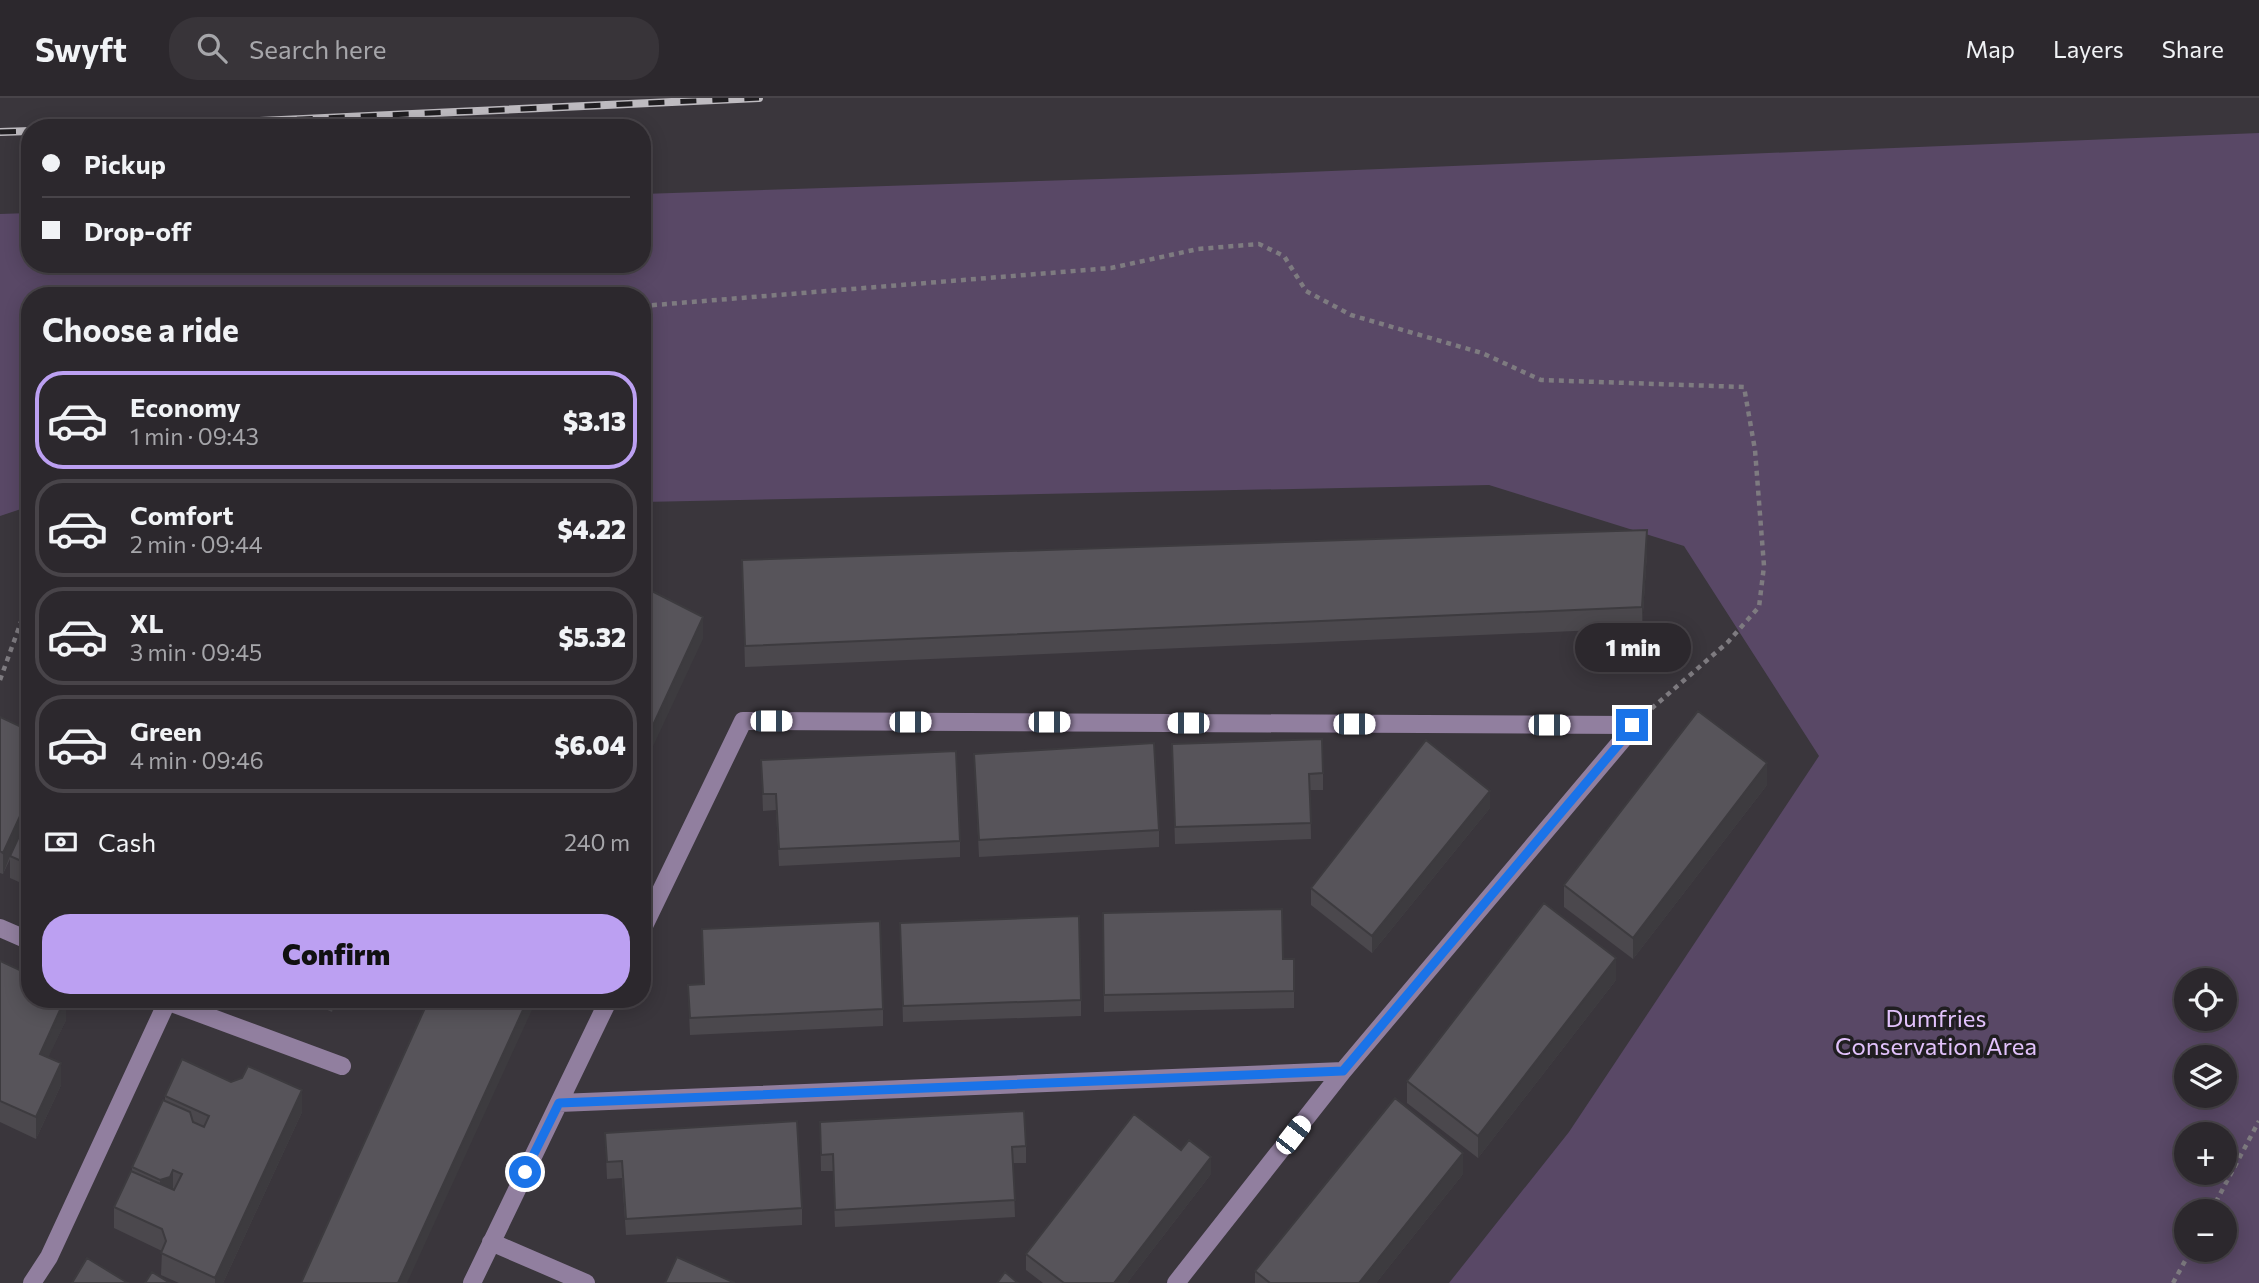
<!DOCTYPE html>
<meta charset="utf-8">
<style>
:root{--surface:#2c282d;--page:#383439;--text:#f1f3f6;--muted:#a6a6aa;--line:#484449;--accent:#bca0f2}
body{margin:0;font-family:Commissioner,sans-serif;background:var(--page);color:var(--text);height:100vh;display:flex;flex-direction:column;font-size:26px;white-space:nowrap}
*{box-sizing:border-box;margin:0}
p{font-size:23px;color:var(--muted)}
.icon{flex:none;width:38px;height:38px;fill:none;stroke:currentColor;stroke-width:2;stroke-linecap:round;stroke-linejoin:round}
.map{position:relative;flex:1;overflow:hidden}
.sheet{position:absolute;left:21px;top:189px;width:630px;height:721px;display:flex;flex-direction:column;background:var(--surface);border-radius:28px;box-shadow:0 4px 18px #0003,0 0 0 2px var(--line)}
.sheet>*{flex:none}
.hud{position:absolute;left:21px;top:21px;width:630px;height:154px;border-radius:28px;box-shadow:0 4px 18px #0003,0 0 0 2px var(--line);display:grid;align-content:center;height:154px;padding:0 21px;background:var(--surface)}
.fabs{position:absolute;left:2174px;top:870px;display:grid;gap:14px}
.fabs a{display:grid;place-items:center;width:63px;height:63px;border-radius:50%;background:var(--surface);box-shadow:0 4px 18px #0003,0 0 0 2px var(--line);font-size:35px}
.end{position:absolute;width:32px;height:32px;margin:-16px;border:9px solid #1a73e8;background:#fff;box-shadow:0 0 0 4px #fff}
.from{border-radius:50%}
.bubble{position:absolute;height:49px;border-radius:24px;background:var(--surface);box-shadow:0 4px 18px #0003,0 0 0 2px var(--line);font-size:23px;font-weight:800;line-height:49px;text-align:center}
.car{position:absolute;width:21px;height:42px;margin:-21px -10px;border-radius:9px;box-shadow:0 0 5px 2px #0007;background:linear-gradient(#fff 24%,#345 0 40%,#fff 0 76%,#345 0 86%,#fff 0)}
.hud b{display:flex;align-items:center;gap:24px;height:66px;font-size:26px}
.hud b+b{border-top:2px solid var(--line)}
.hud i{width:18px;height:18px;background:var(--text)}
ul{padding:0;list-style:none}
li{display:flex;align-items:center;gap:21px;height:98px;margin:0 14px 10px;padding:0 7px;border:4px solid var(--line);border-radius:28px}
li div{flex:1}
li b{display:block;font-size:26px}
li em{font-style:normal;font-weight:800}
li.current{border-color:var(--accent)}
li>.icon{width:63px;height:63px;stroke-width:1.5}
h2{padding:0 21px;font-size:32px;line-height:84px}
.pay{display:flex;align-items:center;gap:18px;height:77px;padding:0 21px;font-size:26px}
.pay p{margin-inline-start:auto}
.primary-button{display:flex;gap:14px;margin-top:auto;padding:14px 21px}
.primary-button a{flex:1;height:80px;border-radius:28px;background:var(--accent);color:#111;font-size:28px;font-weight:800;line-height:80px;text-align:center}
header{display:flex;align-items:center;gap:42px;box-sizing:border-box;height:98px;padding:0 35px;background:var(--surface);border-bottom:2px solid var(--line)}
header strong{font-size:33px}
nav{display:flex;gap:38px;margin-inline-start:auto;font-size:24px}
.search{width:490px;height:63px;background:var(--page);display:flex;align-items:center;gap:18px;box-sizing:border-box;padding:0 24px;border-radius:28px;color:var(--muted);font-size:26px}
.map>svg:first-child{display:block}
.green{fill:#594866;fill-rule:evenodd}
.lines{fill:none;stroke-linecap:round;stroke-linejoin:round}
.path{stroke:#7e7b80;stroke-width:4.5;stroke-dasharray:5 5;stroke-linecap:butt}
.minor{stroke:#917f9f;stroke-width:18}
.rail-casing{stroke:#bebbc0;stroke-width:8}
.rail{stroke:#201e21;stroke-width:5;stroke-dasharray:16;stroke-linecap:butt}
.wall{fill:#4b484d}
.shaded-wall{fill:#3d3b3f}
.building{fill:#57545a;stroke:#3d3b3f;stroke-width:2}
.route{stroke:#1a73e8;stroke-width:9}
.labels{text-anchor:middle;stroke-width:7;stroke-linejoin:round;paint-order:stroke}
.park-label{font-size:24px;fill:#e2c2fc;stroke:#201e21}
</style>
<header>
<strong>Swyft</strong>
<div class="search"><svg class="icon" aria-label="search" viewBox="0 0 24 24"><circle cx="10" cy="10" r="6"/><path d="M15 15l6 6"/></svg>Search here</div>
<nav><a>Map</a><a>Layers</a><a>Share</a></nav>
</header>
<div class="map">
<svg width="2259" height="1185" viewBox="0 0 2259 1185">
<rect width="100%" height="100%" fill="#3a363c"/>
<path class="green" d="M2259,35V1185H1449L1569,1034L1819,658L1684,448L1489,387L642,404V198H30V408L0,418V116L30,115V166H642V96L1255,76ZM2186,882H2224V920H2186ZM2186,959H2224V998H2186ZM2186,1036H2224V1074H2186ZM2186,1113H2224V1152H2186Z"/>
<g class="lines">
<path class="path" d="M642,208L1111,170L1198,151L1259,146L1284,158L1306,193L1351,217L1482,255L1541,282L1744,289L1755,352L1764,468L1759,509L1728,544L1651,611
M0,582L30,499
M2211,1113L2259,1023
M2173,1185L2191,1152"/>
<path class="minor" d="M0,830L30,843
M642,832L743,623L1632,627L1624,640L1343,973L1176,1185
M161,901L342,968
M559,1005L1343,973
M491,1144L586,1185
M32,1185L49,1159L167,904
M472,1185L609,901"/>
<g class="rail-casing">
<path id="rail" d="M105,30L759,0
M0,34L30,33"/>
</g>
<use href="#rail" class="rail"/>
</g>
<path class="wall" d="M1647,454L1642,530L745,569L742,462Z
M0,619L30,633V789L10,780V761L3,776L0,775Z
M1172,646L1323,675V692H1310L1311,741L1175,746Z
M974,656L1159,732V749L979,759Z
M761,662L960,743V759L779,768L776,712L763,713Z
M1767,687L1633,861L1564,809V787Z
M1490,710L1372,855L1311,807V790Z
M1103,815L1283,861L1294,893V910L1104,914Z
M900,825L1081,902V918L903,924Z
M702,831L883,911V928L690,937L688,887L704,886Z
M0,863L24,881L66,922L48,959L61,987L36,1041L0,1024Z
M1616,882L1478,1060L1407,1005V983Z
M303,901H338L332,914Z
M231,984L302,1014L223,1185H179L161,1177L162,1153L114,1130V1109L132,1073V1069L165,1002V998Z
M820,1024L1026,1048V1065H1013L1015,1119L835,1129L833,1073H821Z
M605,1035L802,1110V1127L626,1137L622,1080L607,1081Z
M1211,1076L1127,1185H1043L1026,1172V1156Z
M1463,1076L1376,1185H1255V1173Z"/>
<path class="shaded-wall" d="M1647,432V454L1642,530V509Z
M703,519V541L642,672V651Z
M1767,665V687L1633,861V840Z
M1490,693V710L1372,855V838Z
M20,718V739L10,758L3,776V755Z
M1616,860V882L1478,1060V1038Z
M66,901V922L40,977V956Z
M332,901H338L332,914Z
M528,901H537L407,1185H398Z
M61,965V987L36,1041V1019Z
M302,992V1014L223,1185H215V1180Z
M1463,1055V1076L1376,1185H1359Z
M1211,1059V1076L1127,1185H1114Z
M173,1072V1093L160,1103V1082Z"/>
<path class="building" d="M1647,432L1642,509L745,548L742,462Z
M642,488L703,519L642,651Z
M1698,613L1767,665L1633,840L1564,787Z
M0,619L30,633V767L10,758L27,721L20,718L3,755L0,753Z
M1322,641L1323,675L1309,676L1311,725L1175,729L1172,646Z
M1426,642L1490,693L1372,838L1311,790Z
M1154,645L1159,732L979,742L974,656Z
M956,653L960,743L779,751L776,696H763L761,662Z
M1544,805L1616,860L1478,1038L1407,983Z
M1282,811L1283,861H1294V893L1104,897L1103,815Z
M1079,818L1081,902L903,908L900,825Z
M880,823L883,911L690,920L688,887L704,886L702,831Z
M0,863L24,874L21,880L30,884V901H65L40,956L61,965L36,1019L0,1003Z
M429,901H528L398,1185H301Z
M182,961L231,984L242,980L248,968L302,992L215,1180L161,1155L166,1143L162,1131L114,1109L131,1073L174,1092L182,1076L173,1072L170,1079L160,1082L132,1069L163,1002L190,1014L193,1024L204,1029L209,1018L165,998Z
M1395,1000L1463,1055L1359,1185H1270L1255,1173Z
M1024,1013L1026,1048L1012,1049L1015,1102L835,1112L833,1056L821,1057L820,1024Z
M1134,1016L1181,1052L1189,1042L1211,1059L1114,1185H1064L1026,1156Z
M797,1023L802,1110L626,1121L622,1063L607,1064L605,1035Z
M677,1159L735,1185H665Z
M87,1160L128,1185H72Z
M152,1174L170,1185H145Z
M1005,1174L1018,1185H997Z"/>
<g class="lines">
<path class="route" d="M525,1074L559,1005L1343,973L1624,640L1632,627"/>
</g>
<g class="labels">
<g class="park-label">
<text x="1936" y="929">Dumfries<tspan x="1936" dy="28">Conservation Area</tspan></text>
</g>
</g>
</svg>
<div class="fabs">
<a><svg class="icon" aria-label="locate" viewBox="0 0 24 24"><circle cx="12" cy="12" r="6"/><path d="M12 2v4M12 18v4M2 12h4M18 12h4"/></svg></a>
<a><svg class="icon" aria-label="layers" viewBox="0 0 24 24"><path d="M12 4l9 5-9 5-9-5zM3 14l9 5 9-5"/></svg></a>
<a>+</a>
<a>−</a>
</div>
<i class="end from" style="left:525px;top:1074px"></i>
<i class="end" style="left:1632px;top:627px"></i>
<div class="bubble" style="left:1575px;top:525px;width:116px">1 min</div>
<i class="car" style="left:771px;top:623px;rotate:90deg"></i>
<i class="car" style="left:910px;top:624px;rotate:90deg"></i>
<i class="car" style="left:1049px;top:624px;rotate:90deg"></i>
<i class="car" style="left:1188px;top:625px;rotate:270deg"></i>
<i class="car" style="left:1354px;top:626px;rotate:90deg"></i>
<i class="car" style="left:1549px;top:627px;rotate:90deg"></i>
<i class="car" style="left:1293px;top:1037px;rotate:38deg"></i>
<div class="hud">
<b><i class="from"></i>Pickup</b>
<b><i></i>Drop-off</b>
</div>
<section class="sheet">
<h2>Choose a ride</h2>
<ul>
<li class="current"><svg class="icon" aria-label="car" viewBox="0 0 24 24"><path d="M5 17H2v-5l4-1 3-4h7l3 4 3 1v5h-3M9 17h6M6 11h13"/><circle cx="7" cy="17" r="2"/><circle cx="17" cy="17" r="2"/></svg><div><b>Economy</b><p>1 min · 09:43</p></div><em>$3.13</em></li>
<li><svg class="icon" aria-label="car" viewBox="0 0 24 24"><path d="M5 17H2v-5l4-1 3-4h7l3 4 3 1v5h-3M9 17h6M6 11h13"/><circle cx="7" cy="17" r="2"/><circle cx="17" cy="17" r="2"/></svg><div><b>Comfort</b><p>2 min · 09:44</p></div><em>$4.22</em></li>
<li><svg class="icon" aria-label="car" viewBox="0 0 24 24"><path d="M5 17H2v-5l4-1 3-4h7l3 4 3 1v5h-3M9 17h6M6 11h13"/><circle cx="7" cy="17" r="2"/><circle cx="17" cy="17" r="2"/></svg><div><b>XL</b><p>3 min · 09:45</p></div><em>$5.32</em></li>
<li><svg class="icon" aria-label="car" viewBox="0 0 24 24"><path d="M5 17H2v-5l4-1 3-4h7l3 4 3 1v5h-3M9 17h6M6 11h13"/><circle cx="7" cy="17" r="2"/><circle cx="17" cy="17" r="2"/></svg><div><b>Green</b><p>4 min · 09:46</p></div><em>$6.04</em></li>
</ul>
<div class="pay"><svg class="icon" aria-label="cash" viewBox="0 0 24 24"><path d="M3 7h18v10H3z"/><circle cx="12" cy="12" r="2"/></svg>Cash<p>240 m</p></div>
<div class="primary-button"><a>Confirm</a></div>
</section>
</div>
